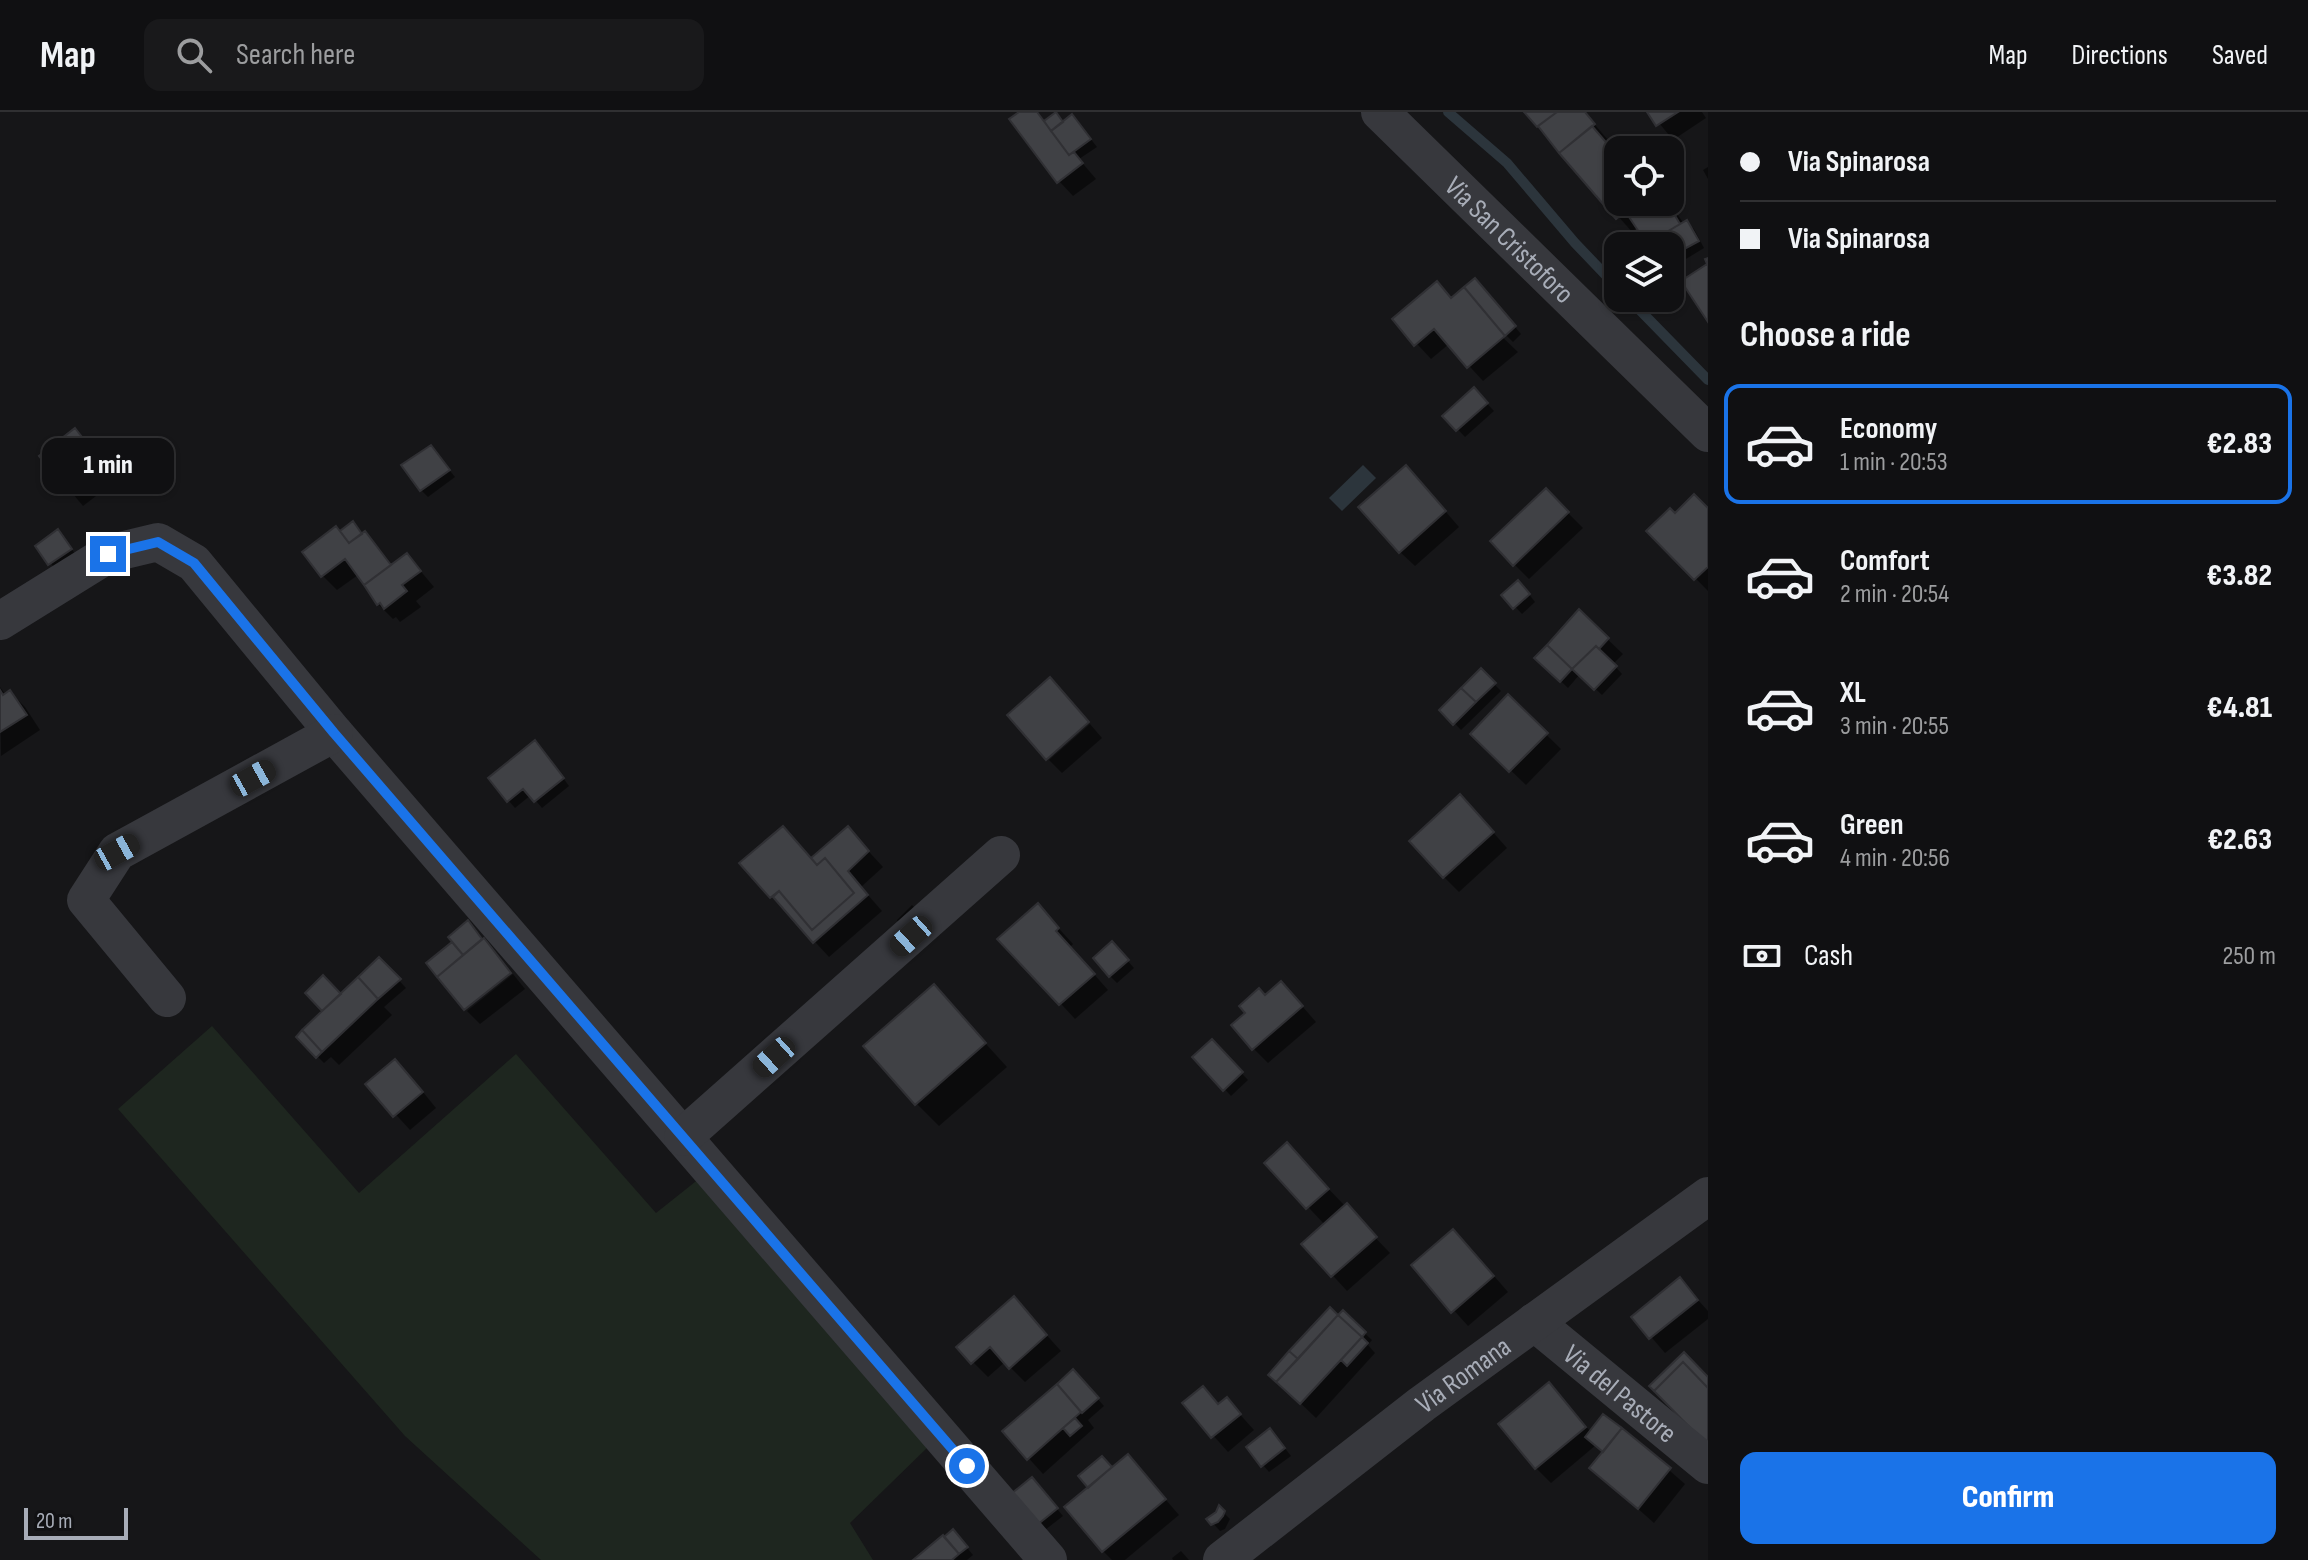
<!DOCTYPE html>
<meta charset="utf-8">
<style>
:root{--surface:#101012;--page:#19191b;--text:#f1f3f6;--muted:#9c9d9f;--line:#303032;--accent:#1a73e8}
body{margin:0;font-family:"Sofia Sans Condensed",sans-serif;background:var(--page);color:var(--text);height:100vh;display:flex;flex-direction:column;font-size:30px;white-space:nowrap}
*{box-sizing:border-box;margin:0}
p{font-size:26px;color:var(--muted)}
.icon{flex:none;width:44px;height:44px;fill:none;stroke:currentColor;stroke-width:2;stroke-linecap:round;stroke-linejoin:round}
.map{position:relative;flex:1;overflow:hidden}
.panel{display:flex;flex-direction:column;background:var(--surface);width:600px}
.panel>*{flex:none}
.guide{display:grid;align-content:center;height:176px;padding:0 32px;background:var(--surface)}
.tools{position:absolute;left:1604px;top:24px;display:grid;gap:16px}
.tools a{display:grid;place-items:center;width:80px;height:80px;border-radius:16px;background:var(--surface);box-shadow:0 2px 6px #0004,0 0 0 2px var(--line);font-size:40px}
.scale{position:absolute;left:24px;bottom:20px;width:104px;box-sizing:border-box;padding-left:8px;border:4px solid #a8adb8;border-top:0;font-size:22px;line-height:28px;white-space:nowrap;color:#a8adb8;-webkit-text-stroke:6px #111113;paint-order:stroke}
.end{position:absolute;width:36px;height:36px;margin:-18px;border:10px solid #1a73e8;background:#fff;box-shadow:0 0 0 4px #fff}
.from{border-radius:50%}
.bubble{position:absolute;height:56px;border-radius:16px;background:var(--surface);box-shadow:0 2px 6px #0004,0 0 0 2px var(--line);font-size:26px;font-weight:800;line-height:56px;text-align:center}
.car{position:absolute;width:24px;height:48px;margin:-24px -12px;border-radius:10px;box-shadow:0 0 6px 2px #0007;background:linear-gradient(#222 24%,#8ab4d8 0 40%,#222 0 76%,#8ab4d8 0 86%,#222 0)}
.guide b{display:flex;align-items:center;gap:28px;height:76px;font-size:30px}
.guide b+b{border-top:2px solid var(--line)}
.guide i{width:20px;height:20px;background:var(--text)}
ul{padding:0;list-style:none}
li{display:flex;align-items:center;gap:24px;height:120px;margin:0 16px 12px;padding:0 16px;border:4px solid transparent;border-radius:16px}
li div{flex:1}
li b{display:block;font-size:30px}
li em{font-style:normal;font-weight:800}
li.on{border-color:var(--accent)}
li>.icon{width:72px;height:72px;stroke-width:1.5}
h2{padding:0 32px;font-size:36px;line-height:96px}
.pay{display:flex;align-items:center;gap:20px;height:88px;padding:0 32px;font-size:30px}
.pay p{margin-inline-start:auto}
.cta{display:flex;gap:16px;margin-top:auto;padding:16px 32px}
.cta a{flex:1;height:92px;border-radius:16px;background:var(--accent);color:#fff;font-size:32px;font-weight:800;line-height:92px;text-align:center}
header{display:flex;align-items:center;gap:48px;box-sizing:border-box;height:112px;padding:0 40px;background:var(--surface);border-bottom:2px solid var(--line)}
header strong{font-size:38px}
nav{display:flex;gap:44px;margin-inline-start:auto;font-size:28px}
.search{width:560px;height:72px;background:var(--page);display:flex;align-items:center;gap:20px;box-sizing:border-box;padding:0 28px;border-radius:16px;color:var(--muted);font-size:30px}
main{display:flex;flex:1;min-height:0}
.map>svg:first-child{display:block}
.green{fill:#1e261f}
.water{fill:#2c353c}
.shadow{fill:#0007}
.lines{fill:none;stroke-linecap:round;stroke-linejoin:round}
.stream{stroke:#2c353c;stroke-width:10}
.building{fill:#404145;stroke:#303034;stroke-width:2}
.minor{stroke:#37383d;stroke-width:38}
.route{stroke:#1a73e8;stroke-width:10}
.labels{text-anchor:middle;stroke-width:7;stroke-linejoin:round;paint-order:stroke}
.street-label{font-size:28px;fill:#a8adb8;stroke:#111113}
</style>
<header>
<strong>Map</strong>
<div class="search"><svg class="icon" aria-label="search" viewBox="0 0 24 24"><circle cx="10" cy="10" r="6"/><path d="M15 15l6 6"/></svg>Search here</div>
<nav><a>Map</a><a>Directions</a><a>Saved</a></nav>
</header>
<main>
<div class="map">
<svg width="1708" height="1448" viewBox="0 0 1708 1448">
<rect width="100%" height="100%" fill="#161618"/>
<path class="green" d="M212,914L359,1081L516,942L656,1101L700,1066L931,1332L850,1411L873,1448H541L405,1324L118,997Z"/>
<path class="water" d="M1363,353L1376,366L1342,399L1329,386Z"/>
<path class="shadow" d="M1022,0H1036L1046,10L1079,12L1097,35L1079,47L1096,67L1073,84L1059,69Z
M1527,0H1584L1608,28L1606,30L1618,44V90H1669L1684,112L1687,111L1694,117L1704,136L1686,147L1677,137L1670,142V134H1652L1638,115L1632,120Z
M1650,0H1702L1706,6L1673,28Z
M1708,55V67L1703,58Z
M1482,175L1521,222L1513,230L1499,216L1496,219L1518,240L1483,269L1449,232L1431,247L1394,207Z
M1481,285L1494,299L1465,325L1445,304Z
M75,318L117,368L83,394L42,345Z
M431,335L455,365L428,385L421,378Z
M1421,371L1459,415L1415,454L1400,440Z
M1546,379L1583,416L1529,467L1514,452Z
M1708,399V479L1649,419L1675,404Z
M352,412L380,437L393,454L407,443L434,475L416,489L421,495L400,510L396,505L393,507L378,492L358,463L337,478L322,463L340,421Z
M65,427L77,445L57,459L38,435Z
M1525,477L1535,490L1522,502L1504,483Z
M1579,500L1623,542L1613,552L1622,562L1602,583L1580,562L1568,576L1537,546Z
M1481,559L1501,579L1461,618L1442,598Z
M0,575L6,583L10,580L25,595L40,618L1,644Z
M1508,585L1561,637L1526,673L1473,622Z
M1090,612L1102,626L1062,661L1049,648Z
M542,637L569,674L542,696L531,683L515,696L490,667Z
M1475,700L1507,736L1459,780L1444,765Z
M783,717L812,748L848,717L883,755L861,775L882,799L829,845L742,751Z
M912,793L929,811L902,823L897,808Z
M1052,809L1073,832L1070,835L1108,878L1075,907L1040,869Z
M482,827L510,859L464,896L429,852L455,830Z
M1119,839L1134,856L1117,871L1110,864Z
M379,847L406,876L384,895L392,903L339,953L331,945L324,951L298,925L325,899L308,881L341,884Z
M513,862L525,877L480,912L467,899Z
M934,875L1007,955L939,1014L916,991Z
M1296,887L1316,910L1268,951L1253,936Z
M1212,930L1248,968L1231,984L1195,945Z
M410,964L436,996L410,1018L368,972Z
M1301,1048L1390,1141L1347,1179L1304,1132L1325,1113L1267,1051Z
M1468,1134L1508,1180L1468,1214L1414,1154Z
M1680,1168L1708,1199V1207L1665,1241L1634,1205Z
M1014,1187L1061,1239L1025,1270L1005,1250L988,1265L973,1250Z
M1343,1201L1372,1228L1368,1233L1375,1241L1316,1306L1271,1263L1345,1212Z
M1073,1259L1104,1294L1088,1308L1094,1316L1043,1362L1005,1320Z
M1549,1272L1591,1320L1623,1318L1685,1372L1654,1411L1592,1356L1605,1340L1596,1333L1551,1371L1536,1356Z
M1227,1288L1254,1318L1228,1340L1185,1292L1219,1294Z
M1277,1326L1291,1344L1269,1360L1263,1353Z
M1128,1344L1179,1403L1125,1448H1112L1103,1439L1090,1376L1102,1347L1112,1358Z
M1039,1375L1063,1404L1045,1418L1038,1411Z
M1220,1397L1230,1407L1225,1417L1220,1419L1209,1407Z
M960,1427L973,1443L967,1448H916Z
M1181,1439L1189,1448H1173L1172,1446Z"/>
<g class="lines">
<path class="stream" d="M1448,0L1507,51L1575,131L1618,176
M1628,186L1708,268"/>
</g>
<path class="building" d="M1019,0H1037L1069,43L1074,40L1083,51L1057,71L1009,7Z
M1056,0L1063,10L1051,19L1044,9Z
M1524,0H1557L1537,15Z
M1557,0H1585L1595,12L1559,41L1538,14Z
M1647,0H1678L1656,14Z
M1072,2L1091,27L1069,43L1051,19Z
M1592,14L1618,44V90H1636L1616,107L1559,41Z
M1636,90H1667L1680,112L1647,132L1625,99Z
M1687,108L1699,129L1677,141L1665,121Z
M1708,146V210L1681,169L1707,152L1705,147Z
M1475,166L1516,214L1505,224L1464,175Z
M1437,169L1451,186L1464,175L1505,224L1467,256L1434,217L1414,234L1392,207Z
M1474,275L1488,291L1456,319L1442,304Z
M75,316L103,352L67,380L39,344Z
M431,333L450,358L420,379L401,353Z
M1406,353L1446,399L1399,441L1358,395Z
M1546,376L1569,400L1513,454L1490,429Z
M1694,382L1708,396V455L1694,468L1646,419L1670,396L1675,401Z
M353,409L362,422L349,431L340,419Z
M336,414L349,431L365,419L391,453L364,473L345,447L321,465L302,440Z
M58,417L72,437L48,453L35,434Z
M407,441L421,459L402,473L407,479L384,497L380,491L377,493L364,473Z
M1518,468L1530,482L1513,497L1501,483Z
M1579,497L1609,526L1599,537L1596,534L1572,557L1547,533Z
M1547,533L1572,557L1560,570L1534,546Z
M1596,534L1617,554L1594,578L1572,557Z
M1481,556L1496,571L1476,590L1461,576Z
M1050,565L1089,610L1046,648L1007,603Z
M1461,576L1476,590L1453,613L1439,598Z
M0,578L3,583L10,578L27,603L0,620Z
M1508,582L1548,621L1509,660L1470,622Z
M535,628L564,666L534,690L523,677L507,690L488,666Z
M1460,682L1494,720L1443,766L1409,729Z
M783,714L817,753L825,746L854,781L812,818L779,779L770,786L739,751Z
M848,714L869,739L848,759L868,783L813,831L773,785L779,779L812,818L854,781L825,746L817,753L811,746Z
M1038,791L1059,816L1056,819L1095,862L1059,893L997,827Z
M468,808L482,827L463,843L448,825Z
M484,826L511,861L464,898L437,865Z
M1112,829L1129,848L1109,865L1093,846Z
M452,830L463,843L437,865L426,851Z
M379,845L401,867L378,887L358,865Z
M323,863L341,882L322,899L305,881Z
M358,865L378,887L322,940L302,918Z
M1281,869L1303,894L1252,938L1231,913L1245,901L1239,894L1259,876L1265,883Z
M934,872L986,931L915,993L863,934Z
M302,918L322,940L316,946L296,925Z
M1212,927L1243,960L1223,979L1192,945Z
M395,947L423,980L393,1005L365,972Z
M1287,1030L1329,1077L1306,1097L1264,1051Z
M1347,1091L1377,1125L1331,1165L1301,1132Z
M1453,1117L1494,1164L1451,1201L1411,1153Z
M1680,1165L1698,1188L1649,1227L1631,1205Z
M1014,1184L1047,1223L1009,1257L990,1235L971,1252L956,1235Z
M1330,1195L1338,1203L1298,1247L1289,1239Z
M1343,1198L1366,1220L1362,1225L1338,1203Z
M1338,1203L1362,1225L1300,1292L1276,1270Z
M1362,1225L1368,1231L1347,1254L1341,1248Z
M1289,1239L1298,1247L1276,1270L1268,1263Z
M1684,1240L1708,1265V1276L1683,1250L1654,1279L1649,1274Z
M1683,1250L1708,1276V1334L1654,1279Z
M1073,1257L1099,1286L1082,1301L1057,1272Z
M1549,1270L1586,1315L1535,1357L1498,1312Z
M1057,1272L1081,1300L1027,1348L1002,1319Z
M1203,1274L1218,1292L1227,1285L1241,1302L1211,1326L1182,1291Z
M1603,1302L1622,1316L1603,1340L1585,1325Z
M1075,1306L1082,1314L1070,1324L1063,1316Z
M1270,1316L1285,1336L1261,1355L1246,1335Z
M1622,1316L1671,1356L1638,1397L1589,1356Z
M1128,1342L1166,1387L1102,1440L1064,1395Z
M1102,1344L1112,1355L1088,1376L1078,1364Z
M1032,1365L1058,1396L1037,1413L1011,1382Z
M1219,1393L1225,1399L1223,1404L1218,1410L1211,1413L1206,1407L1216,1400Z
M953,1417L968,1435L959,1442L944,1425Z
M943,1423L959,1442L952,1448H913Z"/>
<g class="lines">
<g class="minor">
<path id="s1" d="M1380,0L1708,321"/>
<path d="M0,509L108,442L158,430L194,451L334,621L1048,1448"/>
<path d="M167,886L86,788L117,740L334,621"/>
<path d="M683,1025L1001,743"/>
<path id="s2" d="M1534,1210L1708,1353"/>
<path id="s3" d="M1222,1448L1422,1292L1708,1084"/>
</g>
</g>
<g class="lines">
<path class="route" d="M108,442L158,430L194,451L334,621L967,1354"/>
</g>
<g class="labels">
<g class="street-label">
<text dy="10" stroke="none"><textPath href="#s1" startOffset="182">Via San Cristoforo</textPath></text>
<text dy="10" stroke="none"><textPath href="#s3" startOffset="304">Via Romana</textPath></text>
<text dy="10" stroke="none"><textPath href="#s2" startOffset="112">Via del Pastore</textPath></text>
</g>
</g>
</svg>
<div class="tools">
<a><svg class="icon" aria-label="locate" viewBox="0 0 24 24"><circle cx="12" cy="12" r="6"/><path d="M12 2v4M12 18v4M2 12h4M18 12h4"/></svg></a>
<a><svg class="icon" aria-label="layers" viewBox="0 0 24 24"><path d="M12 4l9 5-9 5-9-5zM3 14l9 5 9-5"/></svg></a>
</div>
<div class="scale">20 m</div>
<i class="end from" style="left:967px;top:1354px"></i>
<i class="end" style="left:108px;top:442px"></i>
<div class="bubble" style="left:42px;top:326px;width:132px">1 min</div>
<i class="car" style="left:253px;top:666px;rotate:61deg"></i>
<i class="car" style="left:117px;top:740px;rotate:61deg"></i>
<i class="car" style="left:911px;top:824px;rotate:228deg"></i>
<i class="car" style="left:774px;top:945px;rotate:228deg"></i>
</div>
<section class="panel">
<div class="guide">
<b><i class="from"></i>Via Spinarosa</b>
<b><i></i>Via Spinarosa</b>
</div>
<h2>Choose a ride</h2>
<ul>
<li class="on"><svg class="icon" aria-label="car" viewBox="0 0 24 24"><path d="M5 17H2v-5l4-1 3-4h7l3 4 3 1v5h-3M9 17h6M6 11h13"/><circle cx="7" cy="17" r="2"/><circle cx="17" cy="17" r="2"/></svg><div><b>Economy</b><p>1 min · 20:53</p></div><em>€2.83</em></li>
<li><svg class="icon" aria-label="car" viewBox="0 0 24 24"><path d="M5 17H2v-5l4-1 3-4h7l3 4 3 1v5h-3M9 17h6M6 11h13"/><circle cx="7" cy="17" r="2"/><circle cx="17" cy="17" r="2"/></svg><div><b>Comfort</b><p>2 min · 20:54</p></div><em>€3.82</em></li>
<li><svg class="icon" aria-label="car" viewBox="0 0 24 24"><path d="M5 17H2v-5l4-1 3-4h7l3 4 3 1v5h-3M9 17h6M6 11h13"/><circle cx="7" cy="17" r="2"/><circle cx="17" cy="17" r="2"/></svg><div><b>XL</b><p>3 min · 20:55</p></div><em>€4.81</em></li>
<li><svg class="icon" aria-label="car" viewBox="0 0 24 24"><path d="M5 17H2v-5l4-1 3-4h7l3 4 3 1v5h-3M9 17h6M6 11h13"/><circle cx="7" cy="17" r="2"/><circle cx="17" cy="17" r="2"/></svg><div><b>Green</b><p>4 min · 20:56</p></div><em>€2.63</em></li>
</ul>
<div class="pay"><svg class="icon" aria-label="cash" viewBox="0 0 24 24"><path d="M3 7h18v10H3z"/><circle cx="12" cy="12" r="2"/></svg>Cash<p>250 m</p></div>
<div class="cta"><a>Confirm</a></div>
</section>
</main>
